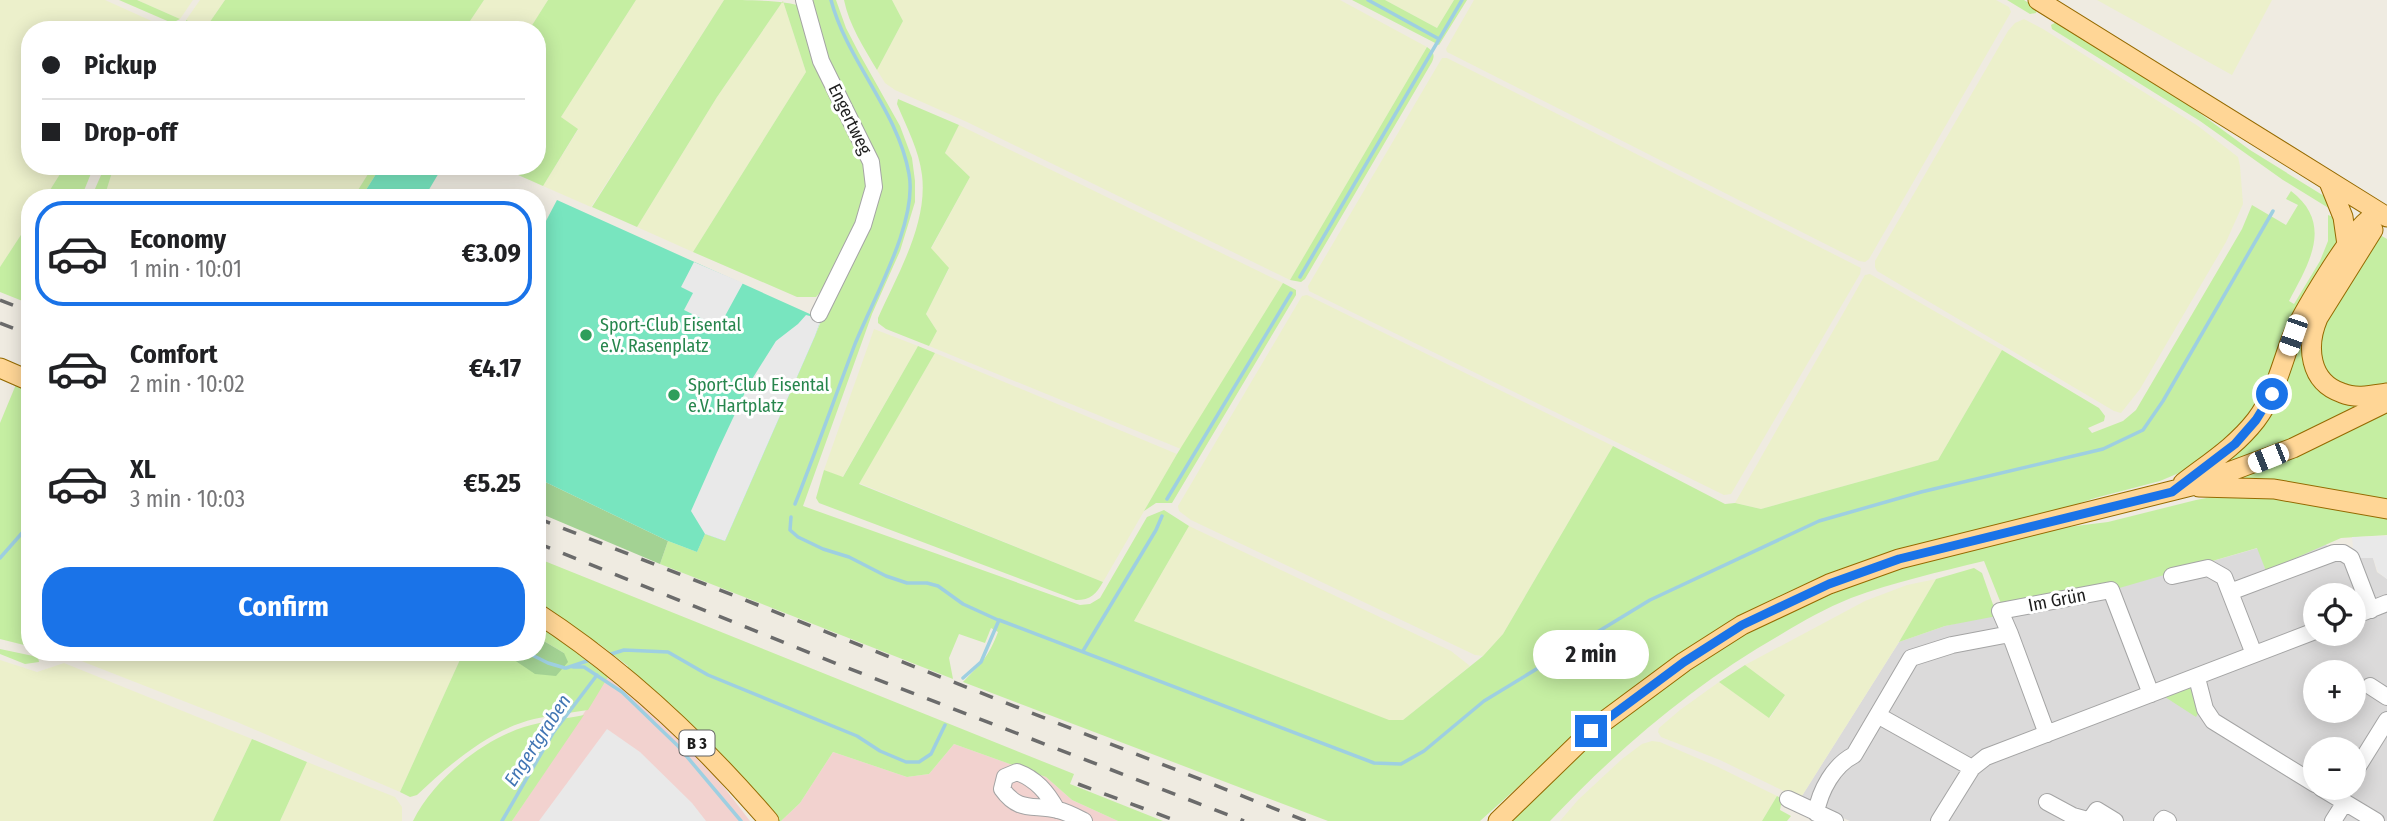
<!DOCTYPE html>
<meta charset="utf-8">
<style>
:root{--surface:#fff;--page:#f2f2f2;--text:#202124;--muted:#757577;--line:#e0e0e0;--accent:#1a73e8}
body{margin:0;font-family:"Fira Sans Condensed",sans-serif;background:var(--page);color:var(--text);height:100vh;display:flex;flex-direction:column;font-size:26px;white-space:nowrap}
*{box-sizing:border-box;margin:0}
p{font-size:23px;color:var(--muted)}
.icon{flex:none;width:38px;height:38px;fill:none;stroke:currentColor;stroke-width:2;stroke-linecap:round;stroke-linejoin:round}
.map{position:relative;flex:1;overflow:hidden}
.panel{position:absolute;left:21px;top:189px;width:525px;height:472px;display:flex;flex-direction:column;background:var(--surface);border-radius:28px;box-shadow:0 4px 18px #0003}
.panel>*{flex:none}
.banner{position:absolute;left:21px;top:21px;width:525px;height:154px;border-radius:28px;box-shadow:0 4px 18px #0003;display:grid;align-content:center;height:154px;padding:0 21px;background:var(--surface)}
.controls{position:absolute;left:2303px;top:583px;display:grid;gap:14px}
.controls a{display:grid;place-items:center;width:63px;height:63px;border-radius:50%;background:var(--surface);box-shadow:0 4px 18px #0003;font-size:35px}
.end{position:absolute;width:32px;height:32px;margin:-16px;border:9px solid #1a73e8;background:#fff;box-shadow:0 0 0 4px #fff}
.from{border-radius:50%}
.bubble{position:absolute;height:49px;border-radius:24px;background:var(--surface);box-shadow:0 4px 18px #0003;font-size:23px;font-weight:700;line-height:49px;text-align:center}
.car{position:absolute;width:21px;height:42px;margin:-21px -10px;border-radius:9px;box-shadow:0 0 5px 2px #0007;background:linear-gradient(#fff 24%,#345 0 40%,#fff 0 76%,#345 0 86%,#fff 0)}
.banner b{display:flex;align-items:center;gap:24px;height:66px;font-size:26px}
.banner b+b{border-top:2px solid var(--line)}
.banner i{width:18px;height:18px;background:var(--text)}
ul{padding:12px 0 0;list-style:none}
li{display:flex;align-items:center;gap:21px;height:105px;margin:0 14px 10px;padding:0 7px;border:4px solid transparent;border-radius:28px}
li div{flex:1}
li b{display:block;font-size:26px}
li em{font-style:normal;font-weight:700}
li.selected{border-color:var(--accent)}
li>.icon{width:63px;height:63px;stroke-width:1.5}
.button{display:flex;gap:14px;margin-top:auto;padding:14px 21px}
.button a{flex:1;height:80px;border-radius:28px;background:var(--accent);color:#fff;font-size:28px;font-weight:700;line-height:80px;text-align:center}
.map>svg:first-child{display:block}
.residential{fill:#dbdada;fill-rule:evenodd}
.commercial{fill:#f2d2cf}
.farmland{fill:#ecf0cb}
.grass{fill:#c5eea2}
.forest{fill:#a3d293}
.pitch{fill:#78e5bf}
.parking{fill:#e9e9e9}
.lines{fill:none;stroke-linecap:round;stroke-linejoin:round}
.stream{stroke:#9ecfe1;stroke-width:3.5}
.minor-casing{stroke:#a4a4a4;stroke-width:18}
.major-casing{stroke:#956a00;stroke-width:21}
.minor{stroke:#fff;stroke-width:16}
.major{stroke:#ffd696;stroke-width:19}
.rail{stroke:#6b6b6b;stroke-width:3.5;stroke-dasharray:14 14;stroke-linecap:butt}
.route{stroke:#1a73e8;stroke-width:9}
.leisure-dot{fill:#2e9e5b;stroke:#fff;stroke-width:2.5}
.labels{text-anchor:middle;stroke-width:6;stroke-linejoin:round;paint-order:stroke}
.shield{fill:#fff;stroke:#616161;stroke-width:2}
.shield-label{font-size:16px;font-weight:bold;fill:#1d1d1d}
.street-label{font-size:18px;fill:#1d1d1d;stroke:#fff}
.leisure-label{font-size:18px;fill:#27864d;stroke:#fff;text-anchor:start}
.water-label{font-size:19px;font-style:italic;fill:#4276b4;stroke:#fff}
</style>
<div class="map">
<svg width="2387" height="821" viewBox="0 0 2387 821">
<rect width="100%" height="100%" fill="#efebe1"/>
<path class="residential" d="M2325,544L2345,558H2373L2377,572L2387,579V821H1850L1800,799L1899,642L1945,626L2171,573L2258,548L2266,570ZM2315,595H2354V634H2315ZM2315,672H2354V710H2315ZM2315,749H2354V788H2315Z"/>
<path class="commercial" d="M610,674L696,751L750,821H512Z
M954,744L1046,777L1072,800L1118,821H781L800,803L833,752L907,777L929,774Z"/>
<path class="farmland" d="M0,0H105L156,23L152,30H30V166H65L45,198H30V221L0,267Z
M137,0H193L180,19Z
M200,0H225L205,29L186,20Z
M484,0H548L529,30H464Z
M636,0H724L591,207L543,186L578,130L561,117Z
M892,0H1340L1427,47L1290,280L967,122L895,90L885,83L877,70L903,21Z
M1385,0H1454L1437,28Z
M1474,0H1996L2009,7L2011,12L1869,259L1865,262L1859,261L1447,52L1446,49Z
M2097,0H2272L2232,75Z
M783,1L806,72L693,252L637,227L717,97Z
M2024,19L2043,29L2198,126L2238,157L2240,166L2243,204L2226,242L2140,389L2121,413L2114,411L1877,271L1875,267V261L2008,31L2015,23Z
M1442,58H1447L1861,268L1860,274L1731,494L1724,495L1309,291L1308,286Z
M959,125L1283,283L1181,449L929,346L937,331L926,314L949,269L931,249L970,177L945,153Z
M114,166H373L353,198H104Z
M1870,274L2002,350L1938,460L1761,509L1735,503L1865,275Z
M1307,295L1613,446L1503,634L1483,656L1475,655L1191,520L1179,511L1178,506L1302,296Z
M874,329L918,346L842,478L824,470Z
M935,353L1177,454L1103,582L859,483Z
M1189,526L1451,651L1470,666L1403,720H1388L1134,621Z
M1936,579L1899,642L1800,799L1720,760L1661,737L1658,732L1659,728L1680,710L1719,682L1770,718L1785,695L1745,665L1865,601L1907,585Z
M61,653H463L400,792L237,722Z
M0,660L37,672L64,663L252,739L213,821H0Z
M1652,741L1660,742L1718,767L1777,796L1762,821H1560L1578,800L1622,759L1642,744Z
M307,762L395,797L402,807V821H280Z"/>
<path class="grass" d="M119,0H137L180,19L172,23Z
M225,0H484L464,30H186V20L205,29Z
M548,0H636L561,117L578,129L543,186L498,166H537V30H529Z
M724,0C743,0 788,0 802,7L861,145L869,180L865,210L825,287L816,297H797L693,252L806,72L783,1L717,97L637,227L592,207Z
M809,0H836L846,28L859,53L900,126L912,158L915,181V202L900,251L872,314L803,506L1080,605L1090,604L1100,598L1147,517L1164,510L1189,526L1134,621L1389,720H1403L1483,656L1503,634L1613,446L1725,504L1735,503L1761,509L1938,460L2002,350L2099,408L2105,416L2104,421L2088,428L2092,433L2123,421L2136,410L2242,229L2252,205L2286,225L2298,205L2286,199L2291,191C2334,224 2309,263 2289,301L2294,304L2320,261L2328,241V215L2341,220L2342,235L2252,419L2186,470L2160,481L2095,498L2045,515L1821,581L1579,732L1480,821H1328L963,682C982,662 988,658 998,632L991,628L985,643L959,634L949,658L953,679L660,564L668,541L697,552L705,534L725,541L815,336L877,185L829,67Z
M844,0H892L903,21L877,70C864,48 849,25 844,0Z
M1352,0H1385L1437,28L1454,0H1467L1439,45Z
M2007,0H2024L2037,8L2036,13L2030,14Z
M2058,21L2190,106L2250,150L2324,196L2335,212L2283,180L2200,121L2052,29L2051,25Z
M1427,47C1434,52 1435,55 1432,62L1305,279L1301,282L1290,280Z
M898,99L959,125L945,153L970,177L931,248L949,268L926,314L937,331L929,346L886,329L878,323V318C897,275 928,224 922,175C919,150 907,128 897,104Z
M65,166H94L81,198H45Z
M105,166H114L104,198H91Z
M373,166H381L361,198H353Z
M30,221V304L0,292V267Z
M2380,235L2387,239V385C2356,393 2346,389 2322,370L2318,332Z
M1283,283L1296,290V295L1172,503H1156L1144,511L1177,454Z
M2301,339L2305,341L2308,366L2374,400L2303,436L2209,473Z
M918,346L935,353L859,484L1103,582C1096,594 1091,600 1076,600L819,503L816,498L824,470L843,477Z
M17,382L30,387V630L24,645L0,639V423Z
M2387,411V501L2221,484Z
M2261,493L2387,514V535L2341,538L2266,571L2257,548L2116,589L2002,606L1984,561C1939,572 1894,582 1851,598C1826,608 1803,621 1780,635C1694,684 1618,749 1550,821H1508L1589,745L1641,703L1695,665L1739,638L1786,613L1905,564L2060,528L2108,522L2196,500L2227,494Z
M537,558L1074,774L1070,784L1163,821H1118L1072,800L1046,777L954,744L929,774L907,777L833,752L800,803L781,821H778L626,669L628,666L598,643L595,645L537,605Z
M1974,568L1982,573L1997,616L1945,626L1899,642L1936,579Z
M537,622L581,652L579,655L608,677L588,710C570,713 552,715 534,719C489,730 450,764 417,795L410,797L400,792L463,653H504L506,657L564,653L537,637Z
M0,649L38,657L39,662L25,664L0,654Z
M1745,665L1785,695L1769,718L1719,682Z
M2189,688L2195,692L2201,708L2196,717L2165,697Z
M584,715L512,821H413C433,780 481,741 524,727C543,721 564,719 584,715Z
M252,739L307,762L280,821H213Z
M1777,796L1782,799L1780,810L1791,816L1787,821H1762Z"/>
<path class="forest" d="M537,478L668,541L660,564L537,512Z
M537,637L564,653L568,662L556,676L535,674L504,653H537Z"/>
<path class="pitch" d="M381,166H443L424,198H361Z
M557,200L821,319L815,336L725,541L705,534L697,552L668,541L537,478V238Z"/>
<path class="parking" d="M694,262L743,283L719,327L684,310L693,293L681,287Z
M806,315L821,319L815,336L725,541L705,534L691,511L718,450L749,384L776,341L798,324Z
M2387,536V579L2378,572L2373,558H2354L2352,537Z
M607,729L640,752L692,803L706,821H539Z"/>
<g class="lines">
<path class="stream" d="M1368,0L1439,39
M1300,277L1462,0
M1167,499L1291,293
M795,504C816,451 835,397 855,344C873,299 918,222 909,174C898,111 847,61 831,0
M791,517L790,530L798,537L823,549L849,557L886,576L907,583H927L938,586L963,604L998,620
M0,558L30,524
M1083,651L1156,530L1162,516
M528,653L548,663L565,668
M608,655L624,650L668,652L708,675L857,736L880,751L906,762H919L931,754L945,725
M573,667H584L622,692L678,746L741,821
M566,668L590,660
M963,678L981,662L999,620L1374,763L1401,764L1424,751L1484,701L1650,600L1819,521L1921,492L2103,449L2143,430L2163,401L2273,211
M502,821L553,733L597,675"/>
<g class="minor-casing">
<path id="minor" d="M804,0L821,61L871,162L874,187L863,225L819,314
M2172,576L2208,568L2224,577L2254,654
M2230,592L2334,553H2343L2351,558L2371,610
M2354,616L2387,603
M2010,634L2047,734
M2197,678L2205,709L2213,721L2315,784
M2370,686L2387,697
M1879,716L1972,768
M2354,773L2387,720
M2321,788L2376,821
M1788,799L1835,821
M2047,802L2073,816L2091,821
M1057,810C1047,792 1036,779 1017,772L1005,777L1002,789C1019,813 1033,804 1058,810C1067,812 1076,817 1084,821
M1816,813C1820,790 1834,765 1854,755L1911,658L1952,645L2010,634L2000,611L2111,590L2151,694
M2090,820L2097,810L2115,821
M1939,821L1972,768L1986,757L2315,631
M2162,821L2164,819L2168,821
M2333,821L2345,802"/>
</g>
<g class="major-casing">
<path id="major" d="M2038,0L2387,217
M2329,182L2343,217L2347,245
M2373,230L2318,318C2306,346 2309,382 2342,393C2356,399 2373,395 2387,393
M0,368L30,381
M2183,483C2209,463 2236,446 2256,420C2275,395 2281,366 2292,337C2302,313 2348,237 2367,221C2371,217 2377,216 2382,214
M2199,487L2274,489L2387,509
M537,613C625,670 701,742 769,821
M1498,821L1591,731L1684,662L1742,625L1829,584L1899,559L2191,486L2293,448L2387,402"/>
</g>
<use href="#minor" class="minor"/>
<use href="#major" class="major"/>
<path class="rail" d="M0,300L30,312
M0,323L30,335
M537,518L1306,821
M537,543L845,667L1244,821
M1078,784L1177,821"/>
</g>
<g class="lines">
<path class="route" d="M1591,731L1684,662L1742,625L1829,584L1899,559L2172,492L2235,444L2256,420L2272,394"/>
</g>
<g class="leisure-dot">
<circle cx="586" cy="335" r="7"/>
<circle cx="674" cy="395" r="7"/>
</g>
<g class="labels">
<rect class="shield" x="679.5" y="730.5" width="35" height="25" rx="5"/>
<g class="shield-label">
<text x="697" y="749">B 3</text>
</g>
<g class="street-label">
<text transform="translate(850 119) rotate(64)" y="6">Engertweg</text>
<text transform="translate(2057 600) rotate(-11)" y="6">Im Grün</text>
</g>
<g class="leisure-label">
<text x="600" y="331">Sport-Club Eisental<tspan x="600" dy="21">e.V. Rasenplatz</tspan></text>
<text x="688" y="391">Sport-Club Eisental<tspan x="688" dy="21">e.V. Hartplatz</tspan></text>
</g>
<g class="water-label">
<text transform="translate(537 740) rotate(-57)" y="7">Engertgraben</text>
</g>
</g>
</svg>
<div class="controls">
<a><svg class="icon" aria-label="locate" viewBox="0 0 24 24"><circle cx="12" cy="12" r="6"/><path d="M12 2v4M12 18v4M2 12h4M18 12h4"/></svg></a>
<a>+</a>
<a>−</a>
</div>
<i class="end from" style="left:2272px;top:394px"></i>
<i class="end" style="left:1591px;top:731px"></i>
<div class="bubble" style="left:1533px;top:630px;width:116px">2 min</div>
<i class="car" style="left:2293px;top:335px;rotate:199deg"></i>
<i class="car" style="left:2268px;top:458px;rotate:248deg"></i>
<div class="banner">
<b><i class="from"></i>Pickup</b>
<b><i></i>Drop-off</b>
</div>
<section class="panel">
<ul>
<li class="selected"><svg class="icon" aria-label="car" viewBox="0 0 24 24"><path d="M5 17H2v-5l4-1 3-4h7l3 4 3 1v5h-3M9 17h6M6 11h13"/><circle cx="7" cy="17" r="2"/><circle cx="17" cy="17" r="2"/></svg><div><b>Economy</b><p>1 min · 10:01</p></div><em>€3.09</em></li>
<li><svg class="icon" aria-label="car" viewBox="0 0 24 24"><path d="M5 17H2v-5l4-1 3-4h7l3 4 3 1v5h-3M9 17h6M6 11h13"/><circle cx="7" cy="17" r="2"/><circle cx="17" cy="17" r="2"/></svg><div><b>Comfort</b><p>2 min · 10:02</p></div><em>€4.17</em></li>
<li><svg class="icon" aria-label="car" viewBox="0 0 24 24"><path d="M5 17H2v-5l4-1 3-4h7l3 4 3 1v5h-3M9 17h6M6 11h13"/><circle cx="7" cy="17" r="2"/><circle cx="17" cy="17" r="2"/></svg><div><b>XL</b><p>3 min · 10:03</p></div><em>€5.25</em></li>
</ul>
<div class="button"><a>Confirm</a></div>
</section>
</div>
